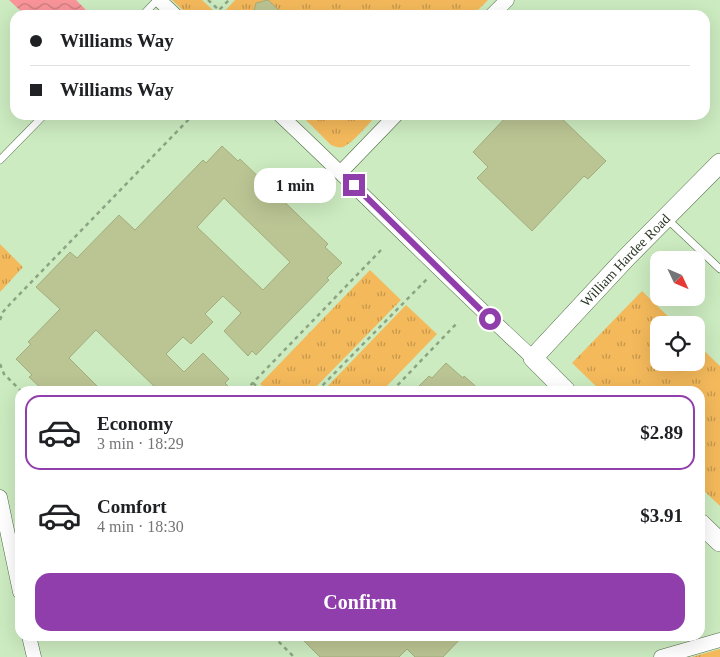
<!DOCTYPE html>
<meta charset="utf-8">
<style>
:root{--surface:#fff;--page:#f2f2f2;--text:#202124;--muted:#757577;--line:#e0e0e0;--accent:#913ead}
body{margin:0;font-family:"Times New Roman",serif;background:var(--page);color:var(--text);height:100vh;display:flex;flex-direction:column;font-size:19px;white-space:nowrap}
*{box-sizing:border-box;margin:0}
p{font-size:16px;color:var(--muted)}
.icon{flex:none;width:28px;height:28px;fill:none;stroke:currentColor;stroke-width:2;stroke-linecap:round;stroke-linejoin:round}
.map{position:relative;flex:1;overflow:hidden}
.drawer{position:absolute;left:15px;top:386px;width:690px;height:255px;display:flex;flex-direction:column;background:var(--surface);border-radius:15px;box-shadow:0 5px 20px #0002}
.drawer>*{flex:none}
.guide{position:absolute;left:10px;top:10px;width:700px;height:110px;border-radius:15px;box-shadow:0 5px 20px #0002;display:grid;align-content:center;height:110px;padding:0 20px;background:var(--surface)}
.needle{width:32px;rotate:134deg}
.fabs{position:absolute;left:650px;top:251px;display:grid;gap:10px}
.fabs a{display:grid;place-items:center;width:55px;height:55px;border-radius:10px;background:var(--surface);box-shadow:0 5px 20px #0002;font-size:25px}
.end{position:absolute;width:22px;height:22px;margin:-11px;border:6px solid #913ead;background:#fff;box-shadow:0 0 0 2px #fff}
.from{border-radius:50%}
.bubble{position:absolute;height:35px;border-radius:15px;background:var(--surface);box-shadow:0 5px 20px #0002;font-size:16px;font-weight:800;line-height:35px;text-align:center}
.guide b{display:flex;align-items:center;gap:18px;height:48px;font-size:19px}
.guide b+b{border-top:1px solid var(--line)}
.guide i{width:12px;height:12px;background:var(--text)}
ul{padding:9px 0 0;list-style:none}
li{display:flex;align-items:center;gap:15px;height:75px;margin:0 10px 8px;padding:0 10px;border:2px solid transparent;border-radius:15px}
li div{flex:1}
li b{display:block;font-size:19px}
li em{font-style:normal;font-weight:800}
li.on{border-color:var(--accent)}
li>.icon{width:45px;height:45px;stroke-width:1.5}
.button{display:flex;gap:10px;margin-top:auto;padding:10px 20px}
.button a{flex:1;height:58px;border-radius:15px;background:var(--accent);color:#fff;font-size:20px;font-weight:800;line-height:58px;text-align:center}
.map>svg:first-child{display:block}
.grass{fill:url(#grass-tufts)}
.water{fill:url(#water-waves)}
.building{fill:#bbc493;stroke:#a3ac7c;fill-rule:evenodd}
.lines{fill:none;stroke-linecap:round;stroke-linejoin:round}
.lane-casing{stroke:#506b45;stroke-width:8}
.street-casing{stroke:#506b45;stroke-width:15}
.secondary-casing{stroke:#506b45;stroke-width:20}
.path{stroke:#8da484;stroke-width:2.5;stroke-dasharray:4 4;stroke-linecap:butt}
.lane{stroke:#fff;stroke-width:7}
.street{stroke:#fff;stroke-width:14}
.secondary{stroke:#fff;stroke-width:19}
.route{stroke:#913ead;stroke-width:6}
.labels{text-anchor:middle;stroke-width:5;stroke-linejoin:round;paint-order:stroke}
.street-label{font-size:14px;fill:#2c3827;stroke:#ccebc0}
</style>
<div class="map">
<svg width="720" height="657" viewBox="0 0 720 657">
<defs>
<pattern id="grass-tufts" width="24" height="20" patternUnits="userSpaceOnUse" patternTransform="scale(1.25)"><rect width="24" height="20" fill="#f4b95b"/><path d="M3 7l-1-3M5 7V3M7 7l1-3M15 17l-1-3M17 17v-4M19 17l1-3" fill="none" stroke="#c6974b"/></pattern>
<pattern id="water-waves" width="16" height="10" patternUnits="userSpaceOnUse" patternTransform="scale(1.25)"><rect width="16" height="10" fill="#f9959b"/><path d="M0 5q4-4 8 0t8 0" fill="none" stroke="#ca7b7e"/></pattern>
</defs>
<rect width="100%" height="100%" fill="#ccebc0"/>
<path class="grass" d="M172,0H202L213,10L209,15H188Z
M235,0H488L473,15H221Z
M301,115H377C370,122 352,144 343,147C339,148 336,147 331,145Z
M0,244L23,267L0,292Z
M370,270L401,300L312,391C305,391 300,386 292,386C284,386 277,391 268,391L260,384Z
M642,291L677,325H659V362H696V343L720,366V506L700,487V391H601L572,363Z
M406,305L437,334L382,391H323Z
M720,649V657H692Z"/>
<path class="water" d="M9,0H76L91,15H25Z"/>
<path class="building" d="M268,0L284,15H253L256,3Z
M508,115H558L606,161L588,179L584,176L532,231L477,178L488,167L473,152Z
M222,146L238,161L240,159L328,244L325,247L342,263L327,278L329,280L256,355L252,351L248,356L224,331L241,313L223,296L205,314L213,322L191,344L183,337L166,354L184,372L203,353L229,379L225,383L233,391H159L96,330L69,358L102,391H44L29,377L32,375L16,359L31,344L28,342L60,309L36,287L70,252L77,258L119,215L135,230L203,160L206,163ZM224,198L290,262L263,290L197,227Z
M446,363L463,378L464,376L481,391H414L429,376L432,378Z
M299,636H463L443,657H415L407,649L399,657H320Z"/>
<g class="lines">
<g class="lane-casing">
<path id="lane" d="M143,15L157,0
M0,160L44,115
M666,218L720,269"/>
</g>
<g class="street-casing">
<path id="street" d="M159,0L175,15
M492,15L507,0
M280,115C365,195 447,279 533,358
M341,172L396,115
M0,497L20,592
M29,636L34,657
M661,657L720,640"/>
</g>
<g class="secondary-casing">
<g id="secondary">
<path id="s1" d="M566,391L533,358L626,258L720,163"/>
<path d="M700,523L720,542"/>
</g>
</g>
<path class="path" d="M208,0L219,10
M214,15L229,0
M0,320L3,312L11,303L193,115
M0,364L4,374L21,391
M253,383L262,391
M245,391L381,250
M282,391L294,390L300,391
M317,391L428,278
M392,391L458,322
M273,636L294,657"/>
<use href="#lane" class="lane"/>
<use href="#street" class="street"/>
<use href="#secondary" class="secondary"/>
</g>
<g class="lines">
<path class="route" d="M354,185L490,319"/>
</g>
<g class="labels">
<g class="street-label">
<text dy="5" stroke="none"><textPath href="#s1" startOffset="181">William Hardee Road</textPath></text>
</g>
</g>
</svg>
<div class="fabs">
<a><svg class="needle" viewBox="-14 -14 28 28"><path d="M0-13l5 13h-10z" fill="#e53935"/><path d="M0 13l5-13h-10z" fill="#757577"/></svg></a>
<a><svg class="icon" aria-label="locate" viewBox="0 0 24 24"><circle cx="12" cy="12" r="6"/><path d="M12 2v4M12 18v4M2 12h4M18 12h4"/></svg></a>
</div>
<i class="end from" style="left:490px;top:319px"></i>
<i class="end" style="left:354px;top:185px"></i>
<div class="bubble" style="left:254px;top:168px;width:82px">1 min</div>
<div class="guide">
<b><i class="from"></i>Williams Way</b>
<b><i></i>Williams Way</b>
</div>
<section class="drawer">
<ul>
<li class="on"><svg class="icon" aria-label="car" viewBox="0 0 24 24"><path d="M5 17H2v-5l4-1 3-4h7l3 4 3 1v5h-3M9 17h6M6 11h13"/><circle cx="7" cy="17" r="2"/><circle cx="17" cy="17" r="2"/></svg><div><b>Economy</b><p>3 min · 18:29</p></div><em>$2.89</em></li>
<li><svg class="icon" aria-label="car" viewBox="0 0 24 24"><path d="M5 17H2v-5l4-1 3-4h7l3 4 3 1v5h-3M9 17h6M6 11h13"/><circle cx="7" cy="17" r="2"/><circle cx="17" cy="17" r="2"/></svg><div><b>Comfort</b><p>4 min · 18:30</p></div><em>$3.91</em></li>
</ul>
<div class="button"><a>Confirm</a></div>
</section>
</div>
